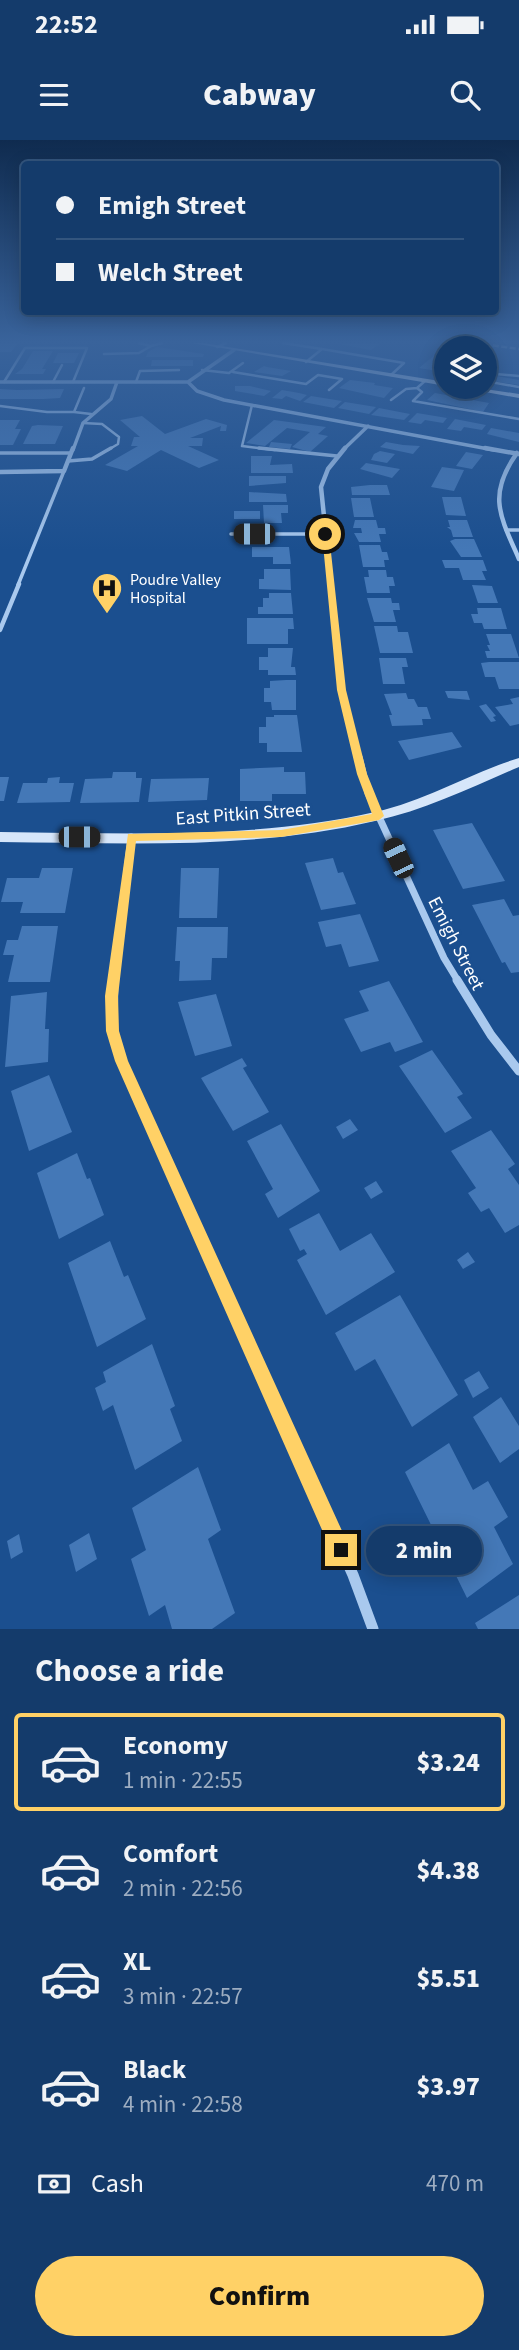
<!DOCTYPE html>
<meta charset="utf-8">
<style>
:root{--surface:#143b6b;--page:#214673;--text:#f1f3f6;--muted:#9dadc1;--line:#33557e;--accent:#ffd166}
body{margin:0;font-family:"Source Sans 3",sans-serif;background:var(--page);color:var(--text);height:100vh;display:flex;flex-direction:column;font-size:26px;white-space:nowrap}
*{box-sizing:border-box;margin:0}
p{font-size:23px;color:var(--muted)}
.icon{flex:none;width:38px;height:38px;fill:none;stroke:currentColor;stroke-width:2;stroke-linecap:round;stroke-linejoin:round}
.map{position:relative;height:1489px;overflow:hidden}
.drawer{display:flex;flex-direction:column;background:var(--surface);flex:1}
.drawer>*{flex:none}
.hud{position:absolute;left:21px;top:21px;width:478px;height:154px;border-radius:7px;box-shadow:0 4px 18px #0003,0 0 0 2px var(--line);display:grid;align-content:center;height:154px;padding:0 35px;background:var(--surface)}
.tools{position:absolute;left:434px;top:196px;display:grid;gap:14px}
.tools a{display:grid;place-items:center;width:63px;height:63px;border-radius:50%;background:var(--surface);box-shadow:0 4px 18px #0003,0 0 0 2px var(--line);font-size:35px}
.end{position:absolute;width:32px;height:32px;margin:-16px;border:9px solid #ffd166;background:#111;box-shadow:0 0 0 4px #111}
.from{border-radius:50%}
.bubble{position:absolute;height:49px;border-radius:24px;background:var(--surface);box-shadow:0 4px 18px #0003,0 0 0 2px var(--line);font-size:23px;font-weight:800;line-height:49px;text-align:center}
.car{position:absolute;width:21px;height:42px;margin:-21px -10px;border-radius:9px;box-shadow:0 0 5px 2px #0007;background:linear-gradient(#222 24%,#8ab4d8 0 40%,#222 0 76%,#8ab4d8 0 86%,#222 0)}
.hud b{display:flex;align-items:center;gap:24px;height:66px;font-size:26px}
.hud b+b{border-top:2px solid var(--line)}
.hud i{width:18px;height:18px;background:var(--text)}
ul{padding:0;list-style:none}
li{display:flex;align-items:center;gap:21px;height:98px;margin:0 14px 10px;padding:0 21px;border:4px solid transparent;border-radius:7px}
li div{flex:1}
li b{display:block;font-size:26px}
li em{font-style:normal;font-weight:800}
li.active{border-color:var(--accent)}
li>.icon{width:63px;height:63px;stroke-width:1.5}
h2{padding:0 35px;font-size:32px;line-height:84px}
.pay{display:flex;align-items:center;gap:18px;height:77px;padding:0 35px;font-size:26px}
.pay p{margin-inline-start:auto}
.button{display:flex;gap:14px;margin-top:auto;padding:14px 35px}
.button a{flex:1;height:80px;border-radius:42px;background:var(--accent);color:#111;font-size:28px;font-weight:800;line-height:80px;text-align:center}
.status{display:flex;justify-content:space-between;align-items:center;height:49px;padding:0 35px;background:var(--surface);direction:ltr}
.status svg{height:19px;fill:currentColor}
header{display:flex;justify-content:space-between;align-items:center;height:91px;padding:0 35px;background:var(--surface);font-size:32px;font-weight:800}
.map>svg:first-child{display:block}
.building{fill:#4478b7}
.lines{fill:none;stroke-linecap:round;stroke-linejoin:round}
.lane-far2{stroke:#a9c9ee;stroke-width:2.5}
.lane-far1{stroke:#a9c9ee;stroke-width:3.5}
.lane{stroke:#a9c9ee;stroke-width:4.5}
.street-far5{stroke:#a9c9ee;stroke-width:3.5}
.street-far4{stroke:#a9c9ee;stroke-width:4.5}
.street-far3{stroke:#a9c9ee;stroke-width:5}
.street-far2{stroke:#a9c9ee;stroke-width:7}
.street-far1{stroke:#a9c9ee;stroke-width:9}
.street{stroke:#a9c9ee;stroke-width:11}
.secondary{fill:#d6e6fa;fill-rule:evenodd}
.rail{stroke:#fff;stroke-width:2.5;stroke-dasharray:6 2.5;stroke-linecap:butt}
.route{fill:#ffd166}
.labels{text-anchor:middle;stroke-width:5;stroke-linejoin:round;paint-order:stroke}
.far-poi-label{font-size:16px;fill:#fff;stroke:#1b4f8f;text-anchor:start}
.street-label{font-size:19px;fill:#fff;stroke:#1b4f8f}
</style>
<div class="status"><b>22:52</b><svg viewBox="0 0 49 12"><path d="M0 12V9h3v3zM5 12V6h3v6zM10 12V3h3v9zM15 12V0h3v12zM26 1h20v11H26zM47 4h2v5h-2z"/></svg></div>
<header><svg class="icon" aria-label="menu" viewBox="0 0 24 24"><path d="M4 6h16M4 12h16M4 18h16"/></svg>Cabway<svg class="icon" aria-label="search" viewBox="0 0 24 24"><circle cx="10" cy="10" r="6"/><path d="M15 15l6 6"/></svg></header>
<div class="map">
<svg width="519" height="1489" viewBox="0 0 519 1489">
<rect width="100%" height="100%" fill="#1b4f8f"/>
<path class="building" d="M0,203H18L11,212H0Z
M334,203H381L371,210Z
M446,206V230L444,232L419,228Z
M157,207L204,214L203,217H146L148,212Z
M33,211H53L42,229H46L43,234H15L22,229Z
M58,213H79L74,223H53Z
M152,220H193V226H151Z
M264,226L267,227L291,231L282,236L254,232Z
M491,235L519,240V245L486,240Z
M350,240L375,243L374,245L393,248L384,258L339,248Z
M235,246H250L271,251L264,256L235,251Z
M0,249L17,250L64,249L60,258L43,259H0Z
M282,250L299,253L307,255L300,261L286,256L282,259L272,258Z
M435,253L489,263L483,272L427,260Z
M311,256L342,261L334,268L303,262Z
M345,262L376,267L369,274L338,268Z
M379,268L410,274L404,280L371,275Z
M417,273L447,278L443,283L425,280L421,284L408,282Z
M142,276L165,294L206,279L227,285L226,291H220L221,286L190,298H203L202,306H188L219,320L199,328L161,310L127,331L105,325L138,306H131L134,297H140L120,280Z
M455,279L486,285L482,290L464,287L461,291L447,289Z
M0,280H20L15,289H21L13,305H0Z
M274,280L326,287L318,294L328,296L310,312L292,307L310,292L287,288L265,306L246,303Z
M38,285L63,286L55,304H23L32,286Z
M491,288L519,293V302L487,294Z
M271,302L292,304L290,309L269,307Z
M386,302L403,305L420,306L413,314L380,307Z
M380,311L395,314L387,323L371,320L374,314Z
M466,312L483,315L472,329L456,326Z
M251,316H272L270,325L292,324L293,333H251Z
M366,323L400,329L392,338L360,329Z
M442,327L464,330L454,351L431,347Z
M249,336H286V343L249,346Z
M370,345H387L390,355H352L351,347Z
M249,352L286,354L287,362H249Z
M442,357H461L466,376L446,375Z
M351,358H370L374,377H354Z
M263,365H288V373H281L282,383H264Z
M234,371H260V379H234Z
M355,380H376L378,388H385L386,394H379L381,402H359L354,393H362L361,388H353Z
M448,380H467L473,397H453L451,390L447,387H450Z
M455,399H474L482,417H461L450,401Z
M359,405H380L382,412H387L389,420H384L385,427H363Z
M252,407H289L291,424H273V417H252Z
M442,420H483L487,431H482L486,440H463L459,428H445Z
M264,429H290L291,450L259,449V439H264Z
M368,430H386L387,437H393L395,446H389L390,453H367L364,437H369Z
M472,445L492,446L498,463H478Z
M269,453H291L293,474H258V467H263V458H269Z
M367,458H391L392,463H399L400,470H393L396,482H374Z
M477,468H501L507,489H484L482,483H474L471,474H478Z
M247,478H293L294,489H288V504H247Z
M374,486H397L398,492H408L413,513H380Z
M486,494H511L519,518H487L485,511H490L487,505H490Z
M268,508H293L291,527H295L296,535H268V530H259V517H268Z
M379,518H406L408,527H402L405,544H383Z
M489,522H519V549H499L495,537H485L481,523Z
M286,540H296V570H272L271,562H264V548H270V541Z
M445,551H467L470,560L448,558Z
M406,553L408,559H414L418,567H427L431,579H422L423,585L392,586L389,575H392L384,554Z
M519,557V584L510,586L495,567L513,564L510,559Z
M486,564L496,576L493,577L496,581L491,582L479,566Z
M274,575H297L302,612H267V603H259V587H266V577H274Z
M452,592L462,607L409,620L398,601Z
M284,627V632H305L306,654H272V661H240V629Z
M113,632H136V638H142L139,662L80,663L85,639L112,638Z
M0,637H9L4,661H0Z
M60,637L59,643H74L70,662L17,663L23,643H47L48,638Z
M209,638L207,660L148,662L151,639Z
M472,683L505,741L463,749L433,690Z
M333,718L338,733L343,732L356,764L321,770L305,723Z
M42,728H73L65,773H20L23,762H1L7,738H39Z
M181,728H219L217,778H179Z
M504,759L513,776L519,775V832L511,833L505,822L502,823L472,765Z
M360,774L379,821L349,827L341,804L326,807L318,782Z
M22,786H58L50,842H8L14,815H3L7,800H18Z
M177,787H228L227,818H212L211,840L179,841L180,821H175Z
M389,841L423,902L395,912L390,902L361,912L344,879L369,871L359,851Z
M47,852L45,889H49L48,922L5,927L11,856Z
M216,854L232,906L195,916L178,862Z
M432,910L463,954L457,957L472,978L445,993L399,926Z
M242,918L247,926L243,928L269,972L233,991L201,938Z
M49,935L72,992L29,1011L11,951Z
M350,979L358,990L343,999L336,987Z
M281,984L320,1051L278,1078L265,1054L273,1049L247,1001Z
M491,990L515,1024L508,1029L519,1045V1085L505,1093L489,1068L481,1072L468,1053L476,1048L451,1011Z
M77,1013L87,1039L90,1038L104,1075L59,1099L37,1033Z
M376,1041L383,1052L371,1059L364,1048Z
M319,1073L340,1111L371,1093L395,1132L326,1175L297,1120L307,1114L304,1109L300,1111L289,1089Z
M110,1101L124,1137L128,1135L146,1179L97,1207L68,1123Z
M468,1112L475,1122L463,1129L457,1120Z
M400,1155L458,1255L412,1287L375,1219L355,1231L335,1193Z
M152,1204L175,1266L170,1269L182,1301L135,1330L113,1265L103,1271L95,1248L106,1242L103,1232Z
M479,1231L489,1248L473,1258L464,1240Z
M501,1257L519,1286V1309L500,1323L473,1277Z
M449,1303L473,1350L488,1341L508,1377L494,1387L513,1424L467,1458L405,1332Z
M198,1327L221,1390L208,1399L235,1473L212,1489H172L165,1465L149,1476L131,1419L146,1410L132,1368Z
M89,1393L97,1419L76,1432L69,1405Z
M19,1394L23,1412L11,1419L7,1401Z
M519,1455V1489H478L475,1483Z"/>
<g class="lines">
<path class="lane-far2" d="M139,203L151,206L162,203
M283,203L322,209L306,222
M217,207L226,203
M322,209L404,223L391,235
M104,214L139,213L151,206
M202,230L229,233L243,223
M233,232L306,244L318,235L342,239L329,250
M485,233L519,236
M425,241L417,248L422,252L413,261L519,279
M485,241L519,247
M4,242L25,208H87L73,242
M53,242L62,225
M136,242L140,231L179,230
M391,260L406,249L417,248
M252,265L242,306L275,310
M0,266L47,272H74L84,248
M74,272L91,274
M83,283L102,284L119,297L118,304L108,310"/>
<path class="lane-far1" d="M259,308L337,316
M0,313H71
M68,321L92,319L111,308
M506,390H519
M231,394H325
M18,445L64,331"/>
<path class="lane" d="M0,490L19,444"/>
<path class="street-far5" d="M0,242H188
M188,242L197,251L224,260L494,310
M188,242L234,210
M73,310L83,283L111,259L117,242
M343,310L368,286"/>
<path class="street-far4" d="M485,308L519,314
M517,313C487,355 500,376 519,419
M0,332L64,331L73,308
M331,445L321,347L328,329L345,308"/>
<path class="street-far3" d="M331,444L341,550L359,619"/>
<path class="street-far2" d="M359,617L368,653L444,818L458,841
M114,841L131,697"/>
<path class="street-far1" d="M114,840L113,891L122,921L214,1126
M457,840L491,895L519,931"/>
<path class="street" d="M213,1124L353,1435L373,1489"/>
<path class="secondary" d="M192,203H203L446,242V246Z
M458,247H472L519,254V258Z
M519,618V627C472,647 426,670 375,681C253,710 125,703 0,702V692C125,693 252,700 375,672C426,661 470,633 519,618Z"/>
<path class="rail" d="M476,203L519,209"/>
</g>
<linearGradient id="sky" x2="0" y2="1"><stop stop-color="#0f2b4f"/><stop offset="0.49" stop-color="#39639b"/><stop offset="1" stop-color="#39639b" stop-opacity="0"/></linearGradient>
<rect width="519" height="411" fill="url(#sky)"/>
<path class="route" d="M325,392L329,394L346,550L367,634L384,676L379,680L281,697L136,701L118,856L119,891L128,921L348,1404L351,1410L348,1417L341,1420L334,1417L115,921L106,891L105,856L128,694L281,690L372,674L357,634L337,550L322,394Z"/>
<defs>
<g id="hospital-pin" transform="scale(1.575)"><path d="M0 17L-7.5 6A9.5 9.5 0 1 1 7.5 6Z" fill="#ffd166" stroke="#1b4f8f"/><path d="M-5-5h3v3.5h4V-5h3V5h-3V1.5h-4V5h-3Z" fill="#111"/></g>
</defs>
<g fill-rule="evenodd">
<use href="#hospital-pin" x="107" y="448"/>
</g>
<g class="labels">
<g class="far-poi-label">
<text x="130" y="445">Poudre Valley<tspan x="130" dy="18">Hospital</tspan></text>
</g>
<g class="street-label">
<text transform="translate(243 673) rotate(-4)" y="7">East Pitkin Street</text>
<text transform="translate(457 803) rotate(63)" y="7">Emigh Street</text>
</g>
</g>
</svg>
<div class="tools">
<a><svg class="icon" aria-label="layers" viewBox="0 0 24 24"><path d="M12 4l9 5-9 5-9-5zM3 14l9 5 9-5"/></svg></a>
</div>
<i class="end from" style="left:325px;top:394px"></i>
<i class="end" style="left:341px;top:1410px"></i>
<div class="bubble" style="left:366px;top:1386px;width:116px">2 min</div>
<i class="car" style="left:254px;top:394px;rotate:270deg"></i>
<i class="car" style="left:79px;top:697px;rotate:90deg"></i>
<i class="car" style="left:398px;top:718px;rotate:335deg"></i>
<div class="hud">
<b><i class="from"></i>Emigh Street</b>
<b><i></i>Welch Street</b>
</div>
</div>
<section class="drawer">
<h2>Choose a ride</h2>
<ul>
<li class="active"><svg class="icon" aria-label="car" viewBox="0 0 24 24"><path d="M5 17H2v-5l4-1 3-4h7l3 4 3 1v5h-3M9 17h6M6 11h13"/><circle cx="7" cy="17" r="2"/><circle cx="17" cy="17" r="2"/></svg><div><b>Economy</b><p>1 min · 22:55</p></div><em>$3.24</em></li>
<li><svg class="icon" aria-label="car" viewBox="0 0 24 24"><path d="M5 17H2v-5l4-1 3-4h7l3 4 3 1v5h-3M9 17h6M6 11h13"/><circle cx="7" cy="17" r="2"/><circle cx="17" cy="17" r="2"/></svg><div><b>Comfort</b><p>2 min · 22:56</p></div><em>$4.38</em></li>
<li><svg class="icon" aria-label="car" viewBox="0 0 24 24"><path d="M5 17H2v-5l4-1 3-4h7l3 4 3 1v5h-3M9 17h6M6 11h13"/><circle cx="7" cy="17" r="2"/><circle cx="17" cy="17" r="2"/></svg><div><b>XL</b><p>3 min · 22:57</p></div><em>$5.51</em></li>
<li><svg class="icon" aria-label="car" viewBox="0 0 24 24"><path d="M5 17H2v-5l4-1 3-4h7l3 4 3 1v5h-3M9 17h6M6 11h13"/><circle cx="7" cy="17" r="2"/><circle cx="17" cy="17" r="2"/></svg><div><b>Black</b><p>4 min · 22:58</p></div><em>$3.97</em></li>
</ul>
<div class="pay"><svg class="icon" aria-label="cash" viewBox="0 0 24 24"><path d="M3 7h18v10H3z"/><circle cx="12" cy="12" r="2"/></svg>Cash<p>470 m</p></div>
<div class="button"><a>Confirm</a></div>
</section>
